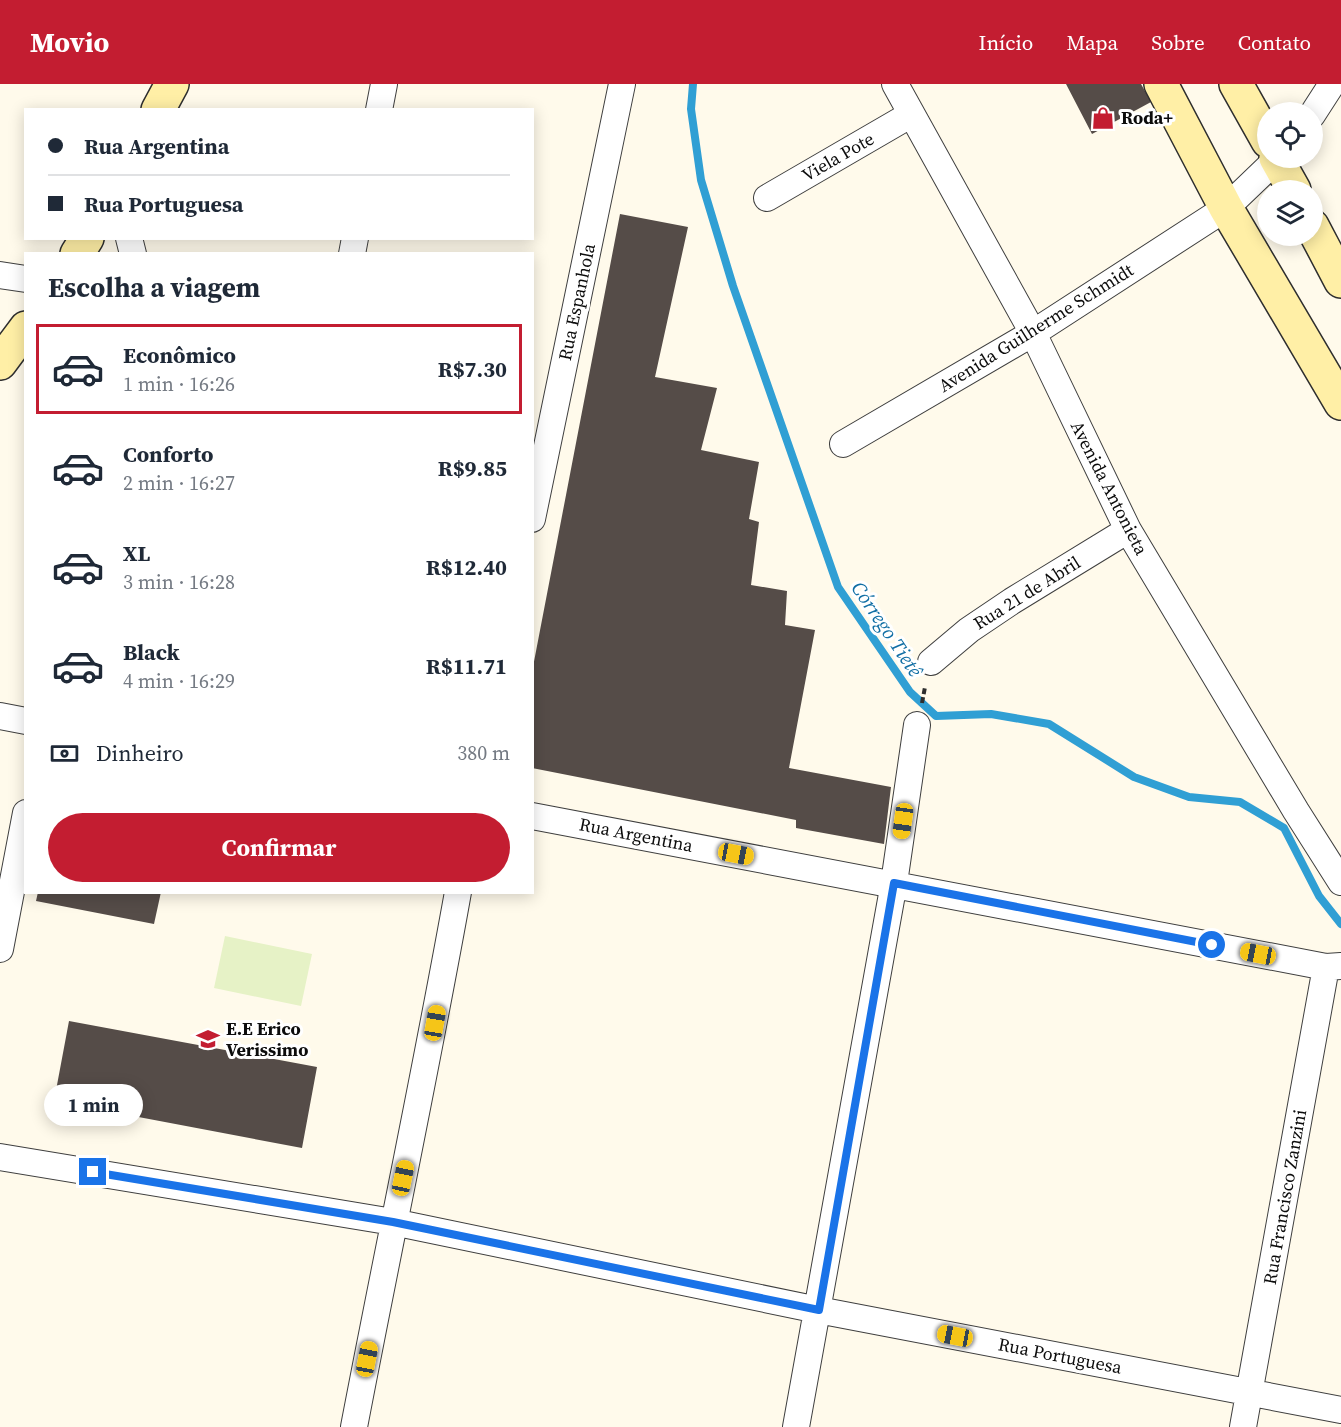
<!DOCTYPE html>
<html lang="pt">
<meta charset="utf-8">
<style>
:root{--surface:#fff;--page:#f6f6f7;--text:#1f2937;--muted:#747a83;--line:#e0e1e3;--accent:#c31d31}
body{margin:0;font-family:"Source Serif 4",serif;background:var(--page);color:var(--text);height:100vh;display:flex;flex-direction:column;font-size:22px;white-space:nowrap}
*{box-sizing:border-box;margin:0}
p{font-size:20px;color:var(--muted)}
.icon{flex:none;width:33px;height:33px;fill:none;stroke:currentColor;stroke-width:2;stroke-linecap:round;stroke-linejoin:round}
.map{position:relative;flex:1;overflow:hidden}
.side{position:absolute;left:24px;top:168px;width:510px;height:642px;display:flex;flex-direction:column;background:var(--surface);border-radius:0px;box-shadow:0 3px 15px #0003}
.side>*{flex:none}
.top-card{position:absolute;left:24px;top:24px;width:510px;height:132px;border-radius:0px;box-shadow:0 3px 15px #0003;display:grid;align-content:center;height:132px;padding:0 24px;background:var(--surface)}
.buttons{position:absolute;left:1257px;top:18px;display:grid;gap:12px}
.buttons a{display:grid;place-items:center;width:66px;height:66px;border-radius:50%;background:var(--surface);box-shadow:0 3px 15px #0003;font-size:30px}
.end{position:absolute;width:27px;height:27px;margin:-14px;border:8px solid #1a73e8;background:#fff;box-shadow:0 0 0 3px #fff}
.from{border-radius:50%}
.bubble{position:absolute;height:42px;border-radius:21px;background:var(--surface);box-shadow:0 3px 15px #0003;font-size:20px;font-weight:700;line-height:42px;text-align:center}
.car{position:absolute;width:18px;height:36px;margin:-18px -9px;border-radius:8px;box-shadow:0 0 4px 2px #0007;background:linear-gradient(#f5c518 24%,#345 0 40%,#f5c518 0 76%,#345 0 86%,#f5c518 0)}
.top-card b{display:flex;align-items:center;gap:21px;height:57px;font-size:22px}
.top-card b+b{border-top:2px solid var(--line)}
.top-card i{width:15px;height:15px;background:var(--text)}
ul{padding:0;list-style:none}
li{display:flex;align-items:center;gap:18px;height:90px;margin:0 12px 9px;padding:0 12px;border:3px solid transparent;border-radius:0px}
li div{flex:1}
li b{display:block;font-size:22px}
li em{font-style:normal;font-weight:700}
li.active{border-color:var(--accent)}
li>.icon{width:54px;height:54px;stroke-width:1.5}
h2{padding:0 24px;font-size:27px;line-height:72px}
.pay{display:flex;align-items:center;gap:15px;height:66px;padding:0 24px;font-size:22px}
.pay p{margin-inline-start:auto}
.primary-button{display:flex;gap:12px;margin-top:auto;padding:12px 24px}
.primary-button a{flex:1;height:69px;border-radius:36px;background:var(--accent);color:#fff;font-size:24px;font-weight:700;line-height:69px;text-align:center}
header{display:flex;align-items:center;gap:36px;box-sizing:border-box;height:84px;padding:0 30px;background:var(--accent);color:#fff}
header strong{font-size:28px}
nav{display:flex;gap:33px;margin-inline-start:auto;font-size:21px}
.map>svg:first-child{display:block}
.pitch{fill:#e6f2c6}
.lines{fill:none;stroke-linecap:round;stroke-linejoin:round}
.stream{stroke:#309fd4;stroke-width:8}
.building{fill:#554c48}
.street-casing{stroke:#3f3f3f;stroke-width:28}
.secondary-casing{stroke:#2e2e2e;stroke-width:36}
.path{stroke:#2e2e2e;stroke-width:4;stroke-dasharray:6 3;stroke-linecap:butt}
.street{stroke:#fff;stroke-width:26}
.secondary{stroke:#ffefa6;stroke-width:33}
.route{stroke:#1a73e8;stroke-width:8}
.labels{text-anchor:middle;stroke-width:6;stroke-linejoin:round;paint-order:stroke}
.poi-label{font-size:18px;font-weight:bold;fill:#0c0c0c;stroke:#fff;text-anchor:start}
.street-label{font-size:18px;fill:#0c0c0c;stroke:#fff}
.water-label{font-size:20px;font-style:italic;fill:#106ea4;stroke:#fff}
</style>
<header>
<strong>Movio</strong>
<nav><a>Início</a><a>Mapa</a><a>Sobre</a><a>Contato</a></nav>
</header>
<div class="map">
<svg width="1341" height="1343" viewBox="0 0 1341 1343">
<rect width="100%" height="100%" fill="#fffaeb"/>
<path class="pitch" d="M225,852L312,870L301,922L214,904Z"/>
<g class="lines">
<path class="stream" d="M693,0L691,25L701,96L733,202L838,503L910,608L936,632L991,630L1049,640L1134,693L1189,713L1240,718L1284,744L1319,812L1341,840"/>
</g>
<path class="building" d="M1066,0H1141L1151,18L1092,50Z
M620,130L688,143L655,293L717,304L701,366L759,378L749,435L759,438L751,501L787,507L785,541L815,546L789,684L891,703L884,760L796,744V736L532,684V588Z
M38,808H161L154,840L36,817Z
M69,937L317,983L302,1064L54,1017Z"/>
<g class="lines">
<g class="street-casing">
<path id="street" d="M895,0L1033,249L1128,446L1296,727L1341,798
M379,26L384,0
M1312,31L1332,0
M767,114L910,31
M129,154L133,170
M352,170L355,154
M0,191L26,195
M843,360L1033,249L1226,124L1278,74
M532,435L622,0
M931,578L969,546L1012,517L1128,446
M0,632L26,637
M532,732L1326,883L1341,882
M0,865L26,729
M0,1073L393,1138L818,1226L1341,1326
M354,1343C388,1165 426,987 458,808
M796,1343L894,799L917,641
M1243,1343L1326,883"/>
</g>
<g class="secondary-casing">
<path id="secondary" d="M1161,0L1226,124L1341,319
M1236,0L1268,57
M158,26L172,0
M1276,74L1294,106
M1312,142L1341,197
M77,170L87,154
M0,279L26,244"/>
</g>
<path class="path" d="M922,619L925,603"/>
<use href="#street" class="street"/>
<use href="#secondary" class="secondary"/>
</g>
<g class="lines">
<path class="route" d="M93,1088L393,1138L819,1226L894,799L1212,861"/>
</g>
<defs>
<g id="shop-bare" transform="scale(1.8)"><path d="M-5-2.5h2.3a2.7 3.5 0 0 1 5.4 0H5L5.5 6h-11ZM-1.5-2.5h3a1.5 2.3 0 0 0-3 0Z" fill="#c31d31" stroke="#fff" stroke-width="2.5" paint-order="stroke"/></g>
<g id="school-bare" transform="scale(1.8)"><path d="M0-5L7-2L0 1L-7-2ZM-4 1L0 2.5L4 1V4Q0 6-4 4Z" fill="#c31d31" stroke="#fff" stroke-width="2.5" paint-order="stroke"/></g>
</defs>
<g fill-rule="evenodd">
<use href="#shop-bare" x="1103" y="34"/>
<use href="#school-bare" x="208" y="955"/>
</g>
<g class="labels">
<g class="poi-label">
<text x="1121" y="40">Roda+</text>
<text x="226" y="951">E.E Erico<tspan x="226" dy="21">Verissimo</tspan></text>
</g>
<g class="street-label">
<text transform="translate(838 73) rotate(-30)" y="6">Viela Pote</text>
<text transform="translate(577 218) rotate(-78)" y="6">Rua Espanhola</text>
<text transform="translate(1036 244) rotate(-32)" y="6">Avenida Guilherme Schmidt</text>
<text transform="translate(1109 404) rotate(63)" y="6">Avenida Antonieta</text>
<text transform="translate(1027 509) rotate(-32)" y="6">Rua 21 de Abril</text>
<text transform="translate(636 751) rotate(11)" y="6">Rua Argentina</text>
<text transform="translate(1285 1113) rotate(-80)" y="6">Rua Francisco Zanzini</text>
<text transform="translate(1060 1272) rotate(11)" y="6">Rua Portuguesa</text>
</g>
<g class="water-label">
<text transform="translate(887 545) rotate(56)" y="7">Córrego Tietê</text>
</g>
</g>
</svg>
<div class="buttons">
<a><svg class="icon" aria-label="locate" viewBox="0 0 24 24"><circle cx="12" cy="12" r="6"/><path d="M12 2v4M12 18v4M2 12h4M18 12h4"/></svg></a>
<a><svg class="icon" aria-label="layers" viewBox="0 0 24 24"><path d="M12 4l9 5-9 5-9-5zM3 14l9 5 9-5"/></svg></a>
</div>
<i class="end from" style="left:1212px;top:861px"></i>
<i class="end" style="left:93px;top:1088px"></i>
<div class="bubble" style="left:44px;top:1000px;width:99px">1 min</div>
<i class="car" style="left:903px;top:737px;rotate:188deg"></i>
<i class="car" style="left:736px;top:770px;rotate:101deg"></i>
<i class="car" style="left:1258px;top:870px;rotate:281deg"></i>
<i class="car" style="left:435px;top:939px;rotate:10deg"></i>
<i class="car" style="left:403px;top:1094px;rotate:12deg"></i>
<i class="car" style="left:955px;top:1252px;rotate:281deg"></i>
<i class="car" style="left:367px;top:1275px;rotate:11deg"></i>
<div class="top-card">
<b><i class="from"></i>Rua Argentina</b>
<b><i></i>Rua Portuguesa</b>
</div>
<section class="side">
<h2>Escolha a viagem</h2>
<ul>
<li class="active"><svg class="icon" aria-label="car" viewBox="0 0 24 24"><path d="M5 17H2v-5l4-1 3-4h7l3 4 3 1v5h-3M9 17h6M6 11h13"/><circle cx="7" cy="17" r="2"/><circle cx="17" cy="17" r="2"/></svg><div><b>Econômico</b><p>1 min · 16:26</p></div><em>R$7.30</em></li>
<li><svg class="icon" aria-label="car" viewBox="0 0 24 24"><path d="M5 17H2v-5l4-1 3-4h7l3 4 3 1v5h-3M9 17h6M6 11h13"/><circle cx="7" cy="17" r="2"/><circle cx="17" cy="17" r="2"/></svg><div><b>Conforto</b><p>2 min · 16:27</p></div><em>R$9.85</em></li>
<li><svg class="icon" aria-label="car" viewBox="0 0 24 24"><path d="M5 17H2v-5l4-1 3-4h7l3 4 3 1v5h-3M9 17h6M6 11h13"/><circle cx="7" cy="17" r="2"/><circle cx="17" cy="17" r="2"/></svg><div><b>XL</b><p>3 min · 16:28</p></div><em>R$12.40</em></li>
<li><svg class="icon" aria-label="car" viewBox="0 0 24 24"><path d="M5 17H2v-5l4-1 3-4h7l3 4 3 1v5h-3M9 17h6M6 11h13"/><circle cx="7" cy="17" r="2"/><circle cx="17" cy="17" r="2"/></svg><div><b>Black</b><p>4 min · 16:29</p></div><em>R$11.71</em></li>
</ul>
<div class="pay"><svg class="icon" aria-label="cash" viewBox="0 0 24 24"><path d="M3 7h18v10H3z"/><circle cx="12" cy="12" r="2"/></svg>Dinheiro<p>380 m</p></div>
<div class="primary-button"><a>Confirmar</a></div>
</section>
</div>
